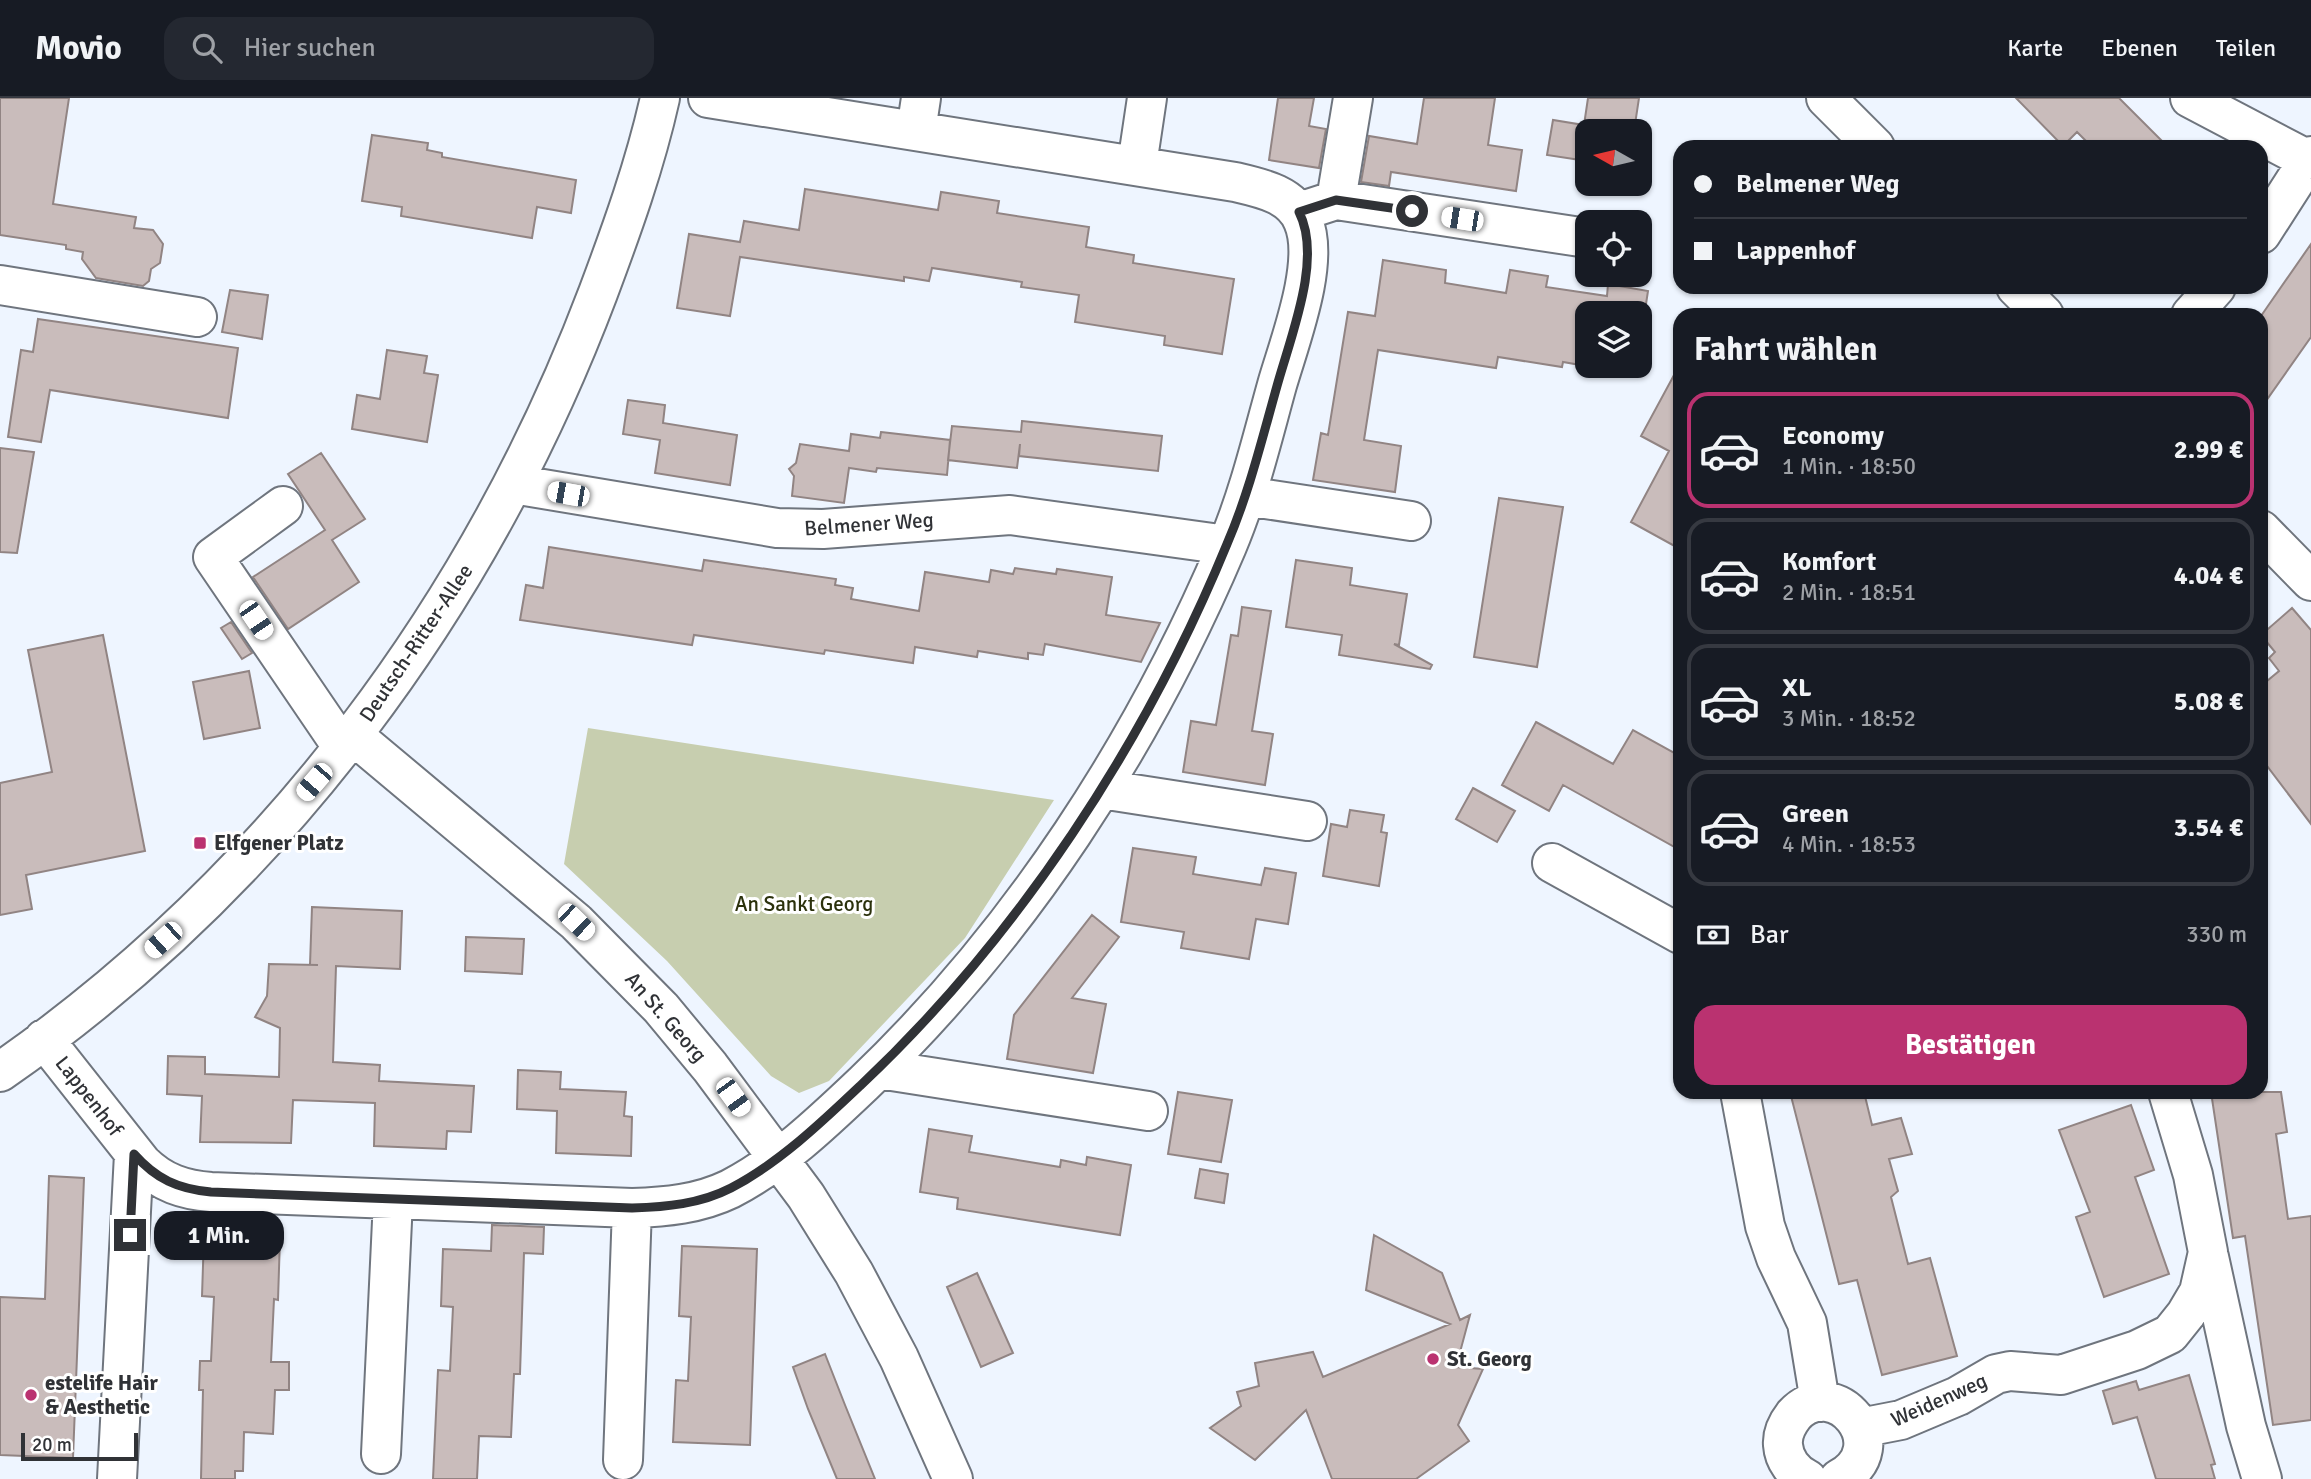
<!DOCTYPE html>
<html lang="de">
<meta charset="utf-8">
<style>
:root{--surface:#171b24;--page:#242831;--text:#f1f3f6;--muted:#9ea1a6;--line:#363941;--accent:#ba3270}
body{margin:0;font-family:Signika,sans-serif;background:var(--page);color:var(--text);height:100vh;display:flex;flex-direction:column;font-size:26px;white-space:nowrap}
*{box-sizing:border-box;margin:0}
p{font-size:23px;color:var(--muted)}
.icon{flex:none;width:38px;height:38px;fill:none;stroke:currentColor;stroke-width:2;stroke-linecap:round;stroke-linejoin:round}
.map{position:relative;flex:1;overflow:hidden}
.sheet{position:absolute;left:1673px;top:210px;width:595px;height:791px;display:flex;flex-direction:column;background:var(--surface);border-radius:21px;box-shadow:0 2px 5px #0004}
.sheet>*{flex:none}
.guide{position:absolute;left:1673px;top:42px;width:595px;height:154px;border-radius:21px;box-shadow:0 2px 5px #0004;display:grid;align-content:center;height:154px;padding:0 21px;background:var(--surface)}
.needle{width:46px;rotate:278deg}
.tools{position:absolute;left:1575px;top:21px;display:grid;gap:14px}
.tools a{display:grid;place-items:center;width:77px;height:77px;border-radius:14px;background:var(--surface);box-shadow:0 2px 5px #0004;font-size:35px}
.scale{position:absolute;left:21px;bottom:18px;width:117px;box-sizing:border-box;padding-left:7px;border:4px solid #303236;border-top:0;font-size:19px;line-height:24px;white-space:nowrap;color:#303236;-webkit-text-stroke:5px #fff;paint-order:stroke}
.end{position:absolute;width:32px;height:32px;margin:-16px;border:9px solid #303236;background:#fff;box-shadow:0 0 0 4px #fff}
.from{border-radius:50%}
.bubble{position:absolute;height:49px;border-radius:21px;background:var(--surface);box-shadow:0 2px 5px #0004;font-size:23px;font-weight:800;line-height:49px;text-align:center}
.car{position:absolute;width:21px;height:42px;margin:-21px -10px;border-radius:9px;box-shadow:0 0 5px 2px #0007;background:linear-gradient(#fff 24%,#345 0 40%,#fff 0 76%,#345 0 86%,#fff 0)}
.guide b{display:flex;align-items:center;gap:24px;height:66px;font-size:26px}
.guide b+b{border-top:2px solid var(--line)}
.guide i{width:18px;height:18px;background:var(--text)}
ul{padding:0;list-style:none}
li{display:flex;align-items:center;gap:21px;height:116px;margin:0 14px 10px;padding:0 7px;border:4px solid var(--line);border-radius:21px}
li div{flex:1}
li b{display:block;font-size:26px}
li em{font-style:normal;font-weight:800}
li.on{border-color:var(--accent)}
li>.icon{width:63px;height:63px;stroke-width:1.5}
h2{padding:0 21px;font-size:32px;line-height:84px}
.pay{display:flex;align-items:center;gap:18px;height:77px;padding:0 21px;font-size:26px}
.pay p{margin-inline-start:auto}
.button{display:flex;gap:14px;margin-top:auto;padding:14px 21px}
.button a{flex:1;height:80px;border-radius:21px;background:var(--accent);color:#fff;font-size:28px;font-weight:800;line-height:80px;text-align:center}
header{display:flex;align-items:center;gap:42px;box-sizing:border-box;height:98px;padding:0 35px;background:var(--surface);border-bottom:2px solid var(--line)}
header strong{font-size:33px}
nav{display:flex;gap:38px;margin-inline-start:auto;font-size:24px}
.search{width:490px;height:63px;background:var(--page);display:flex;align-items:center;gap:18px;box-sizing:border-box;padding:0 24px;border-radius:21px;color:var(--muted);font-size:26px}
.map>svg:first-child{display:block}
.green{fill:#c7ceaf}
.building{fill:#c9bcbb;stroke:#918483;stroke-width:2}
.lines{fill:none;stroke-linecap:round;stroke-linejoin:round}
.minor-casing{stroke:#6f757e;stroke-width:42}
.minor{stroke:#fff;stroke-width:38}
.route{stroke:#303236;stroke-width:9}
.poi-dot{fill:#ba3270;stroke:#fff;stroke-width:2.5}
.labels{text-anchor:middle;stroke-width:6;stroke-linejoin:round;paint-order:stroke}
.street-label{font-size:21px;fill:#303236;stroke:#fff}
.poi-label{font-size:21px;font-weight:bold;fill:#303236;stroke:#fff;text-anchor:start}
.park-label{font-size:21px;fill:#2b310c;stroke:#fff}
</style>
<header>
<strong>Movio</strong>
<div class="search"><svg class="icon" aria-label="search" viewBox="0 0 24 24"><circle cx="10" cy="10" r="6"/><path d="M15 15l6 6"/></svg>Hier suchen</div>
<nav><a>Karte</a><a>Ebenen</a><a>Teilen</a></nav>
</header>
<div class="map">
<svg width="2311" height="1381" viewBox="0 0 2311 1381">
<rect width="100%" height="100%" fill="#eef5ff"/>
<path class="green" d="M588,630L1054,702L965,840L829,983L799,995L771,978L667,863L564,766Z"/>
<path class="building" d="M0,0H69L53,106L136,119L134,130L153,132L163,146L160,165L151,171L149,183L143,188L96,180L82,161L83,154L66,151V147L0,137Z
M1278,0H1314L1309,28L1326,31L1319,70L1269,62Z
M1424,0H1495L1488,47L1522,52L1516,93L1391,74L1389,88L1361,84L1369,38L1417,46Z
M1588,0H1639L1634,33H1587V63L1547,57L1553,22L1584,27Z
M2016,0H2119L2168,49H2092L2077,34L2063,48Z
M372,37L428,45L427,52L442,55V59L576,82L571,115L537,109L532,140L401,118L402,109L362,103Z
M805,91L938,112L941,94L999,103L997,115L1089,129L1086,149L1134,157L1133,165L1234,181L1222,256L1164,247L1165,238L1075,224L1079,197L1021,189L1022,184L932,170L929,183L904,179V183L740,159L730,218L677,210L689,136L740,144L744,123L799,132Z
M2311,146V239L2261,310V218Z
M1383,162L1446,172L1445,185L1506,195L1510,172L1548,178L1546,189L1607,198L1608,186L1648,193L1642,232L1640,215H1587V268L1597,270L1563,264L1562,269L1498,259L1496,270L1378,252L1364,342L1401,348L1395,394L1313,382L1321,335L1328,337L1348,214L1375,218Z
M230,192L268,197L262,241L222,234Z
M38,221L238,250L228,320L50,292L41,344L8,339L21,252L33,254Z
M387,252L427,258L424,275L438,277L427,344L352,331L357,297L380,301Z
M1680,266V451L1631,424L1669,353L1641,338Z
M628,302L665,307L663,325L737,337L730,387L655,375L660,342L623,336Z
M1022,323L1162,338L1158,373L1019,358L1020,346L1017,370L948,362L952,328L1021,334Z
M881,334L950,342L947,377L877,370L876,374L849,370L844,405L792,398L794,378L789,371L796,365L800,346L849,353L851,336L880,340Z
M0,350L34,354L17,455L0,454Z
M321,355L365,421L332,442L359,484L288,531L253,479L325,432L288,376Z
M1499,400L1563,409L1537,569L1474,559Z
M549,449L702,473L704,462L836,481L835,487L853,490L851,501L919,513L925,474L989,484L991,472L1013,476L1015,470L1056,476L1057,471L1112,479L1106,517L1160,525L1141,564L1045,546L1043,557L1028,555V561L978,553L977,559L915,549L913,565L825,552L824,556L694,537L692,547L520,522L526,487L543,490Z
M1296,462L1352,470L1350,487L1407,496L1399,547L1394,546L1432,567L1430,571L1339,557L1342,537L1286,529Z
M1242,509L1271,513L1252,633L1273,636L1265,687L1183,674L1191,623L1216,627L1231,537L1238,538Z
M2292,510L2311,532V726L2261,660V588L2279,573L2269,560L2275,554L2261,537Z
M231,524L252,555L242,561L221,530Z
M103,537L145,753L26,777L32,811L0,817V685L52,674L28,552Z
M249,573L260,630L204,641L193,584Z
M1536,624L1613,666L1633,632L1680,658V752L1563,687L1549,713L1502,687Z
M1473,690L1515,713L1497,744L1456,721Z
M1350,712L1384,717L1381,734L1387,735L1379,788L1323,778L1331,726L1347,729Z
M1133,750L1196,759L1193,776L1261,787L1265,770L1296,775L1288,826L1256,821L1249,861L1181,850L1184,834L1121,824Z
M312,809L402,813L400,871L336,868L333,964L380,967L379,983L474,988L471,1034L447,1033L446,1051L374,1048L375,1005L293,1002L291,1045L200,1044L202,998L167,996L168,958L205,959V976L279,979L280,930L255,919L267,898L269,866L318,867H310Z
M1092,817L1119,839L1072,900L1106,906L1093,975L1007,961L1014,917Z
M466,839L524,841L522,876L465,873Z
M518,972L561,974L560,991L626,994L624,1018L632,1019L631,1058L556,1055L557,1013L517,1011Z
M1178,994L1232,1002L1221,1064L1168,1056Z
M1790,994H1864L1872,1027L1901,1020L1912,1056L1889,1061L1898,1093L1891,1099L1908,1166L1930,1160L1957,1258L1882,1277L1857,1182L1839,1186Z
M2211,994H2281L2287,1034L2276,1036L2288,1121L2311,1118V1322L2273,1327L2245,1138L2233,1140Z
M2131,1007L2154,1072L2135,1079L2169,1176L2104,1199L2076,1119L2090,1114L2059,1032Z
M929,1031L972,1038L969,1054L1060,1069L1061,1062L1086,1067L1087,1059L1131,1067L1120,1137L957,1111L958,1100L920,1094Z
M1200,1071L1228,1076L1224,1105L1195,1100Z
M49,1078L84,1080L73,1360L0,1357V1199L45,1201Z
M492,1127L544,1129L543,1156L524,1155L520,1276H514L511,1339L479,1338L477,1381H433L438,1272L450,1273L453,1209L441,1208L443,1151L491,1153Z
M204,1137L280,1140L278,1202L274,1201L271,1264H289V1292H275L273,1336L244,1334L243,1373H235V1381H201L203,1292H199L200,1263H211L214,1199L202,1198Z
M1374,1137L1442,1175L1460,1222L1470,1217L1456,1269L1483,1271L1458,1327L1469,1343L1416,1381H1332L1306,1312L1255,1362L1210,1330L1241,1308L1237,1294L1259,1288L1255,1265L1313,1254L1323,1279L1450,1226L1366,1192Z
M682,1148L757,1151L750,1347L673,1344L676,1282L688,1283L691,1219L679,1218Z
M977,1175L1013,1255L981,1269L947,1189Z
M825,1256L845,1307L875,1381H837L808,1311L793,1269Z
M2189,1277L2215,1366L2211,1367L2215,1381H2156L2137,1319L2113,1326L2103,1293L2136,1283L2139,1292Z"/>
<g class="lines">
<g class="minor-casing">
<path id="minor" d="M1826,0L1875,49
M2190,0L2308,62
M916,33L921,0
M1137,67L1147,0
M1336,102L1353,0
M1299,114L1336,102L1587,140
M2261,136L2311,58
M0,187L197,219
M2016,189L2044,217
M2191,217L2216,189
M513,386L777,430L823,431L1010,417L1227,447
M1246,398L1411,423
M283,408L213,459L343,650
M2261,432L2311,483
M354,638L576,824L661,910L710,969L806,1098L854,1175L899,1260L953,1381
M1101,691L1307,723
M1552,765L1680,836
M44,941L142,1065C162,1085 184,1092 211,1094L632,1110C666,1109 699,1106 730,1091C779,1066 823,1024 863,986C1020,836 1142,648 1227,448C1249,396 1262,341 1277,287C1289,245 1321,164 1303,123C1292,96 1261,90 1235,84L708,0
M879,971L1148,1013
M0,974C275,783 480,507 598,195C622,131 645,67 660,0
M1740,994L1765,1128L1776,1160L1807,1225L1820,1304
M2209,1159L2246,1328L2262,1381
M1860,1330L1901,1322L1958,1298L1996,1276L2010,1273L2061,1277L2137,1252L2170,1236L2186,1216L2199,1194L2208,1154L2193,1077L2168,994
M381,1356L393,1102
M623,1362L632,1110
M117,1381L134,1056
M1807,1381C1794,1375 1784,1362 1783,1347C1782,1336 1787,1326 1794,1317C1834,1273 1899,1348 1839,1381"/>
</g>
<use href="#minor" class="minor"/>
</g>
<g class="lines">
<path class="route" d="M130,1137L134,1056C156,1081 178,1091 211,1094L632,1110C666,1109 700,1106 731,1090C779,1065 822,1024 861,987C1018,839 1145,646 1227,446C1249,395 1262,341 1277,288C1290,240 1323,161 1299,114L1336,102L1412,113"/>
</g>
<g class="poi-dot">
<rect x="193" y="738" width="14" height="14" rx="3.5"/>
<circle cx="1433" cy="1261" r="7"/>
<circle cx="31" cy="1297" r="7"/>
</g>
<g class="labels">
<g class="street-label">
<text transform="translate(869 426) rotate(-4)" y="7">Belmener Weg</text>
<text transform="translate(416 545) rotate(-56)" y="7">Deutsch-Ritter-Allee</text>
<text transform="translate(666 919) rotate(49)" y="7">An St. Georg</text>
<text transform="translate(89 998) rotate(52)" y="7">Lappenhof</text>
<text transform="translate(1939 1302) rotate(-24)" y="7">Weidenweg</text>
</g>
<g class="poi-label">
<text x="214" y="752">Elfgener Platz</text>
<text x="1447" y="1268">St. Georg</text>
<text x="45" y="1292">estelife Hair<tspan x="45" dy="24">&amp; Aesthetic</tspan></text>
</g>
<g class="park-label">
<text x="804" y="813">An Sankt Georg</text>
</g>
</g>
</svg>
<div class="tools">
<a><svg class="needle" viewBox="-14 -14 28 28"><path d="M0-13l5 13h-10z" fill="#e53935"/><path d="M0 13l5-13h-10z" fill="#9ea1a6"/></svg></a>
<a><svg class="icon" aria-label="locate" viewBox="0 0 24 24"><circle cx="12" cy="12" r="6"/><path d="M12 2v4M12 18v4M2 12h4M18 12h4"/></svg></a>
<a><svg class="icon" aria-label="layers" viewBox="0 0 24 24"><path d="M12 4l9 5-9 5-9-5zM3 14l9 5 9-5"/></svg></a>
</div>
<div class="scale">20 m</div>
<i class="end from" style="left:1412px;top:113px"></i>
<i class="end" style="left:130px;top:1137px"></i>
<div class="bubble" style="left:154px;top:1113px;width:130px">1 Min.</div>
<i class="car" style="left:1462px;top:121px;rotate:279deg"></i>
<i class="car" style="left:568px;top:396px;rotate:280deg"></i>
<i class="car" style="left:256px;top:522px;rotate:146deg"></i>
<i class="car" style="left:314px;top:684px;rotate:221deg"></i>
<i class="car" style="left:576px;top:824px;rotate:134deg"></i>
<i class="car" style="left:163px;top:842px;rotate:228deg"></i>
<i class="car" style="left:733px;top:999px;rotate:144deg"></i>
<div class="guide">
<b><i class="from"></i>Belmener Weg</b>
<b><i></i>Lappenhof</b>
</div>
<section class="sheet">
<h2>Fahrt wählen</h2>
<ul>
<li class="on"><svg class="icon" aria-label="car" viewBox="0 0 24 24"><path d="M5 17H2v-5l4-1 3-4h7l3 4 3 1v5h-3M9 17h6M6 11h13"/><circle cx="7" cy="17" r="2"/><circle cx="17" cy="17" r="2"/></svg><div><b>Economy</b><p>1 Min. · 18:50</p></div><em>2.99 €</em></li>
<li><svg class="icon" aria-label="car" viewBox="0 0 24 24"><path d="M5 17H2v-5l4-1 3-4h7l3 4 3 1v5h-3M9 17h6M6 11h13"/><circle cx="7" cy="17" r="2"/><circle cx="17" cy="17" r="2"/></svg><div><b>Komfort</b><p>2 Min. · 18:51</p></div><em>4.04 €</em></li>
<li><svg class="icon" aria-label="car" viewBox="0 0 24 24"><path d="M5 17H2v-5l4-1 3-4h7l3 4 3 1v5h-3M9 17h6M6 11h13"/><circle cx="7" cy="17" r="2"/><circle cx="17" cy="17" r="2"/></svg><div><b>XL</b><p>3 Min. · 18:52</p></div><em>5.08 €</em></li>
<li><svg class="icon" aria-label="car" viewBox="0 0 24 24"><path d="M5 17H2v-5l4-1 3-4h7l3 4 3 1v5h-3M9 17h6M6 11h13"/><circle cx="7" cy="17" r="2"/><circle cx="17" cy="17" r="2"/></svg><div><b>Green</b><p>4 Min. · 18:53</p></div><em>3.54 €</em></li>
</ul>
<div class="pay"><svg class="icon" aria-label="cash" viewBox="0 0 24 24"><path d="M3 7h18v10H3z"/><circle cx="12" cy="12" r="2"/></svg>Bar<p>330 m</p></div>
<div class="button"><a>Bestätigen</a></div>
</section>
</div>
